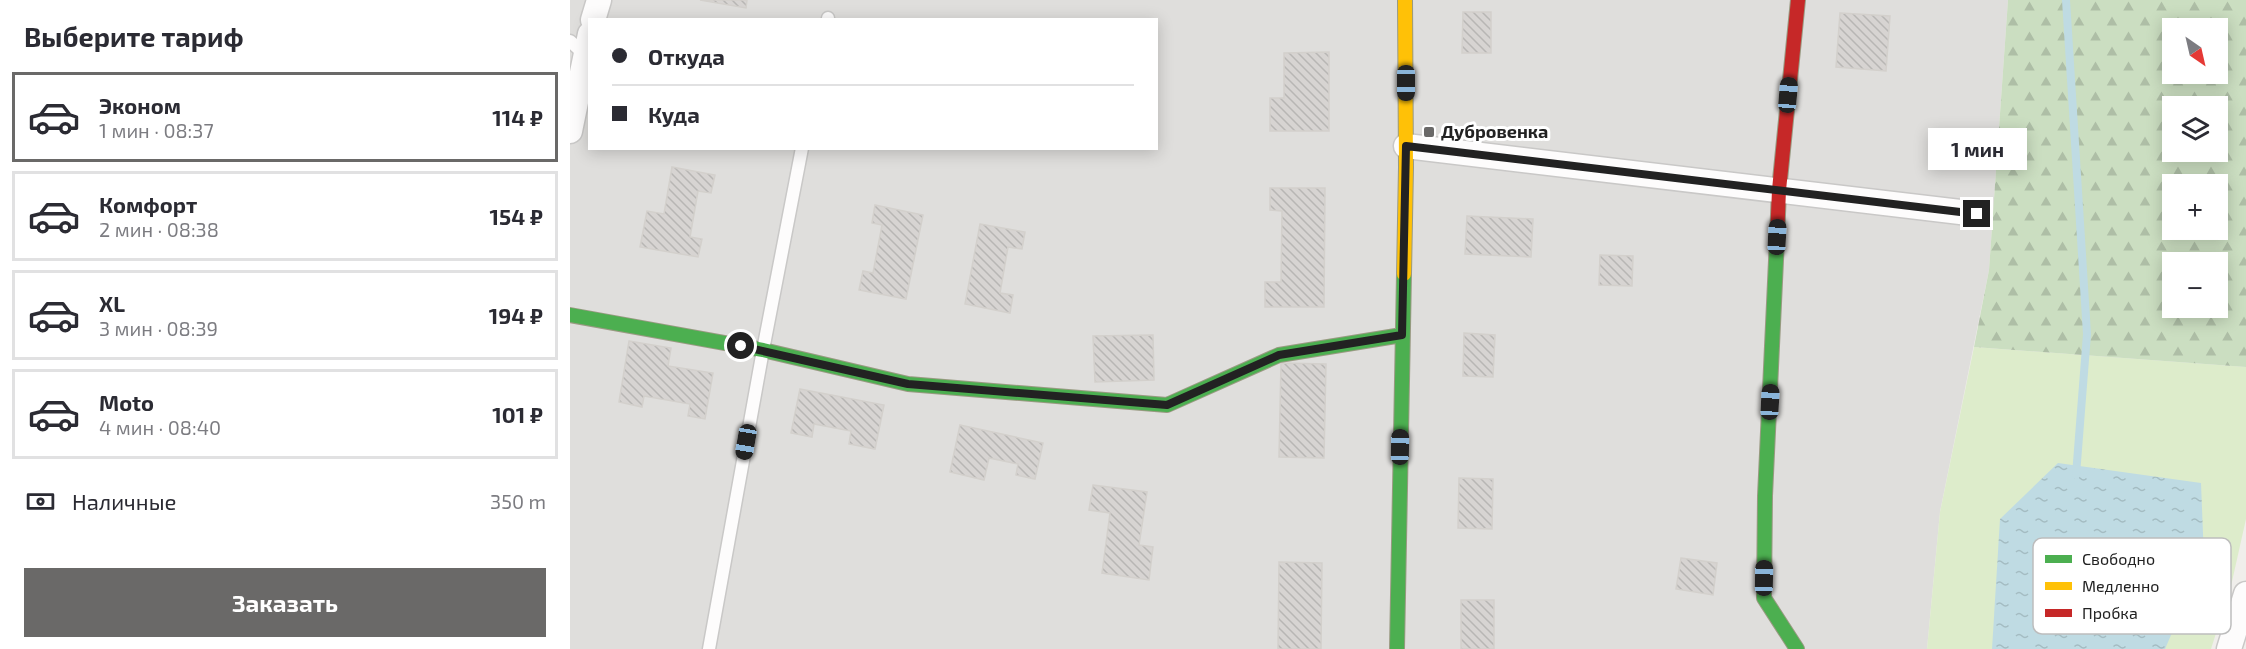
<!DOCTYPE html>
<html lang="ru">
<meta charset="utf-8">
<style>
:root{--surface:#fff;--page:#f2f2f3;--text:#2b2b33;--muted:#7c7c81;--line:#e1e1e2;--accent:#6a6968}
body{margin:0;font-family:"Exo 2",sans-serif;background:var(--page);color:var(--text);height:100vh;display:flex;flex-direction:column;font-size:22px;white-space:nowrap}
*{box-sizing:border-box;margin:0}
p{font-size:20px;color:var(--muted)}
.icon{flex:none;width:33px;height:33px;fill:none;stroke:currentColor;stroke-width:2;stroke-linecap:round;stroke-linejoin:round}
.map{position:relative;flex:1;overflow:hidden}
.sheet{display:flex;flex-direction:column;background:var(--surface);width:570px}
.sheet>*{flex:none}
.guide{position:absolute;left:18px;top:18px;width:570px;height:132px;border-radius:0px;box-shadow:0 3px 15px #0003;display:grid;align-content:center;height:132px;padding:0 24px;background:var(--surface)}
.needle{width:39px;rotate:146deg}
.controls{position:absolute;left:1592px;top:18px;display:grid;gap:12px}
.controls a{display:grid;place-items:center;width:66px;height:66px;border-radius:0px;background:var(--surface);box-shadow:0 3px 15px #0003;font-size:30px}
.end{position:absolute;width:27px;height:27px;margin:-14px;border:8px solid #222;background:#fff;box-shadow:0 0 0 3px #fff}
.from{border-radius:50%}
.bubble{position:absolute;height:42px;border-radius:0px;background:var(--surface);box-shadow:0 3px 15px #0003;font-size:20px;font-weight:700;line-height:42px;text-align:center}
.car{position:absolute;width:18px;height:36px;margin:-18px -9px;border-radius:8px;box-shadow:0 0 4px 2px #0007;background:linear-gradient(#222 24%,#8ab4d8 0 40%,#222 0 76%,#8ab4d8 0 86%,#222 0)}
.guide b{display:flex;align-items:center;gap:21px;height:57px;font-size:22px}
.guide b+b{border-top:2px solid var(--line)}
.guide i{width:15px;height:15px;background:var(--text)}
ul{padding:0;list-style:none}
li{display:flex;align-items:center;gap:18px;height:90px;margin:0 12px 9px;padding:0 12px;border:3px solid var(--line);border-radius:0px}
li div{flex:1}
li b{display:block;font-size:22px}
li em{font-style:normal;font-weight:700}
li.current{border-color:var(--accent)}
li>.icon{width:54px;height:54px;stroke-width:1.5}
h2{padding:0 24px;font-size:27px;line-height:72px}
.pay{display:flex;align-items:center;gap:15px;height:66px;padding:0 24px;font-size:22px}
.pay p{margin-inline-start:auto}
.cta{display:flex;gap:12px;margin-top:auto;padding:12px 24px}
.cta a{flex:1;height:69px;border-radius:0px;background:var(--accent);color:#fff;font-size:24px;font-weight:700;line-height:69px;text-align:center}
main{display:flex;flex:1;min-height:0}
.map>svg:first-child{display:block}
.residential{fill:#dfdedc;fill-rule:evenodd}
.grass{fill:#ddeccb}
.forest{fill:url(#forest-firs);fill-rule:evenodd}
.water{fill:url(#water-ripples)}
.lines{fill:none;stroke-linecap:round;stroke-linejoin:round}
.stream{stroke:#bfdbe3;stroke-width:8}
.building{fill:url(#building-back-hatch);stroke:#d3d0cc;stroke-width:1.5}
.lane-casing{stroke:#c9c8c7;stroke-width:15}
.street-casing{stroke:#c9c8c7;stroke-width:27}
.fast-casing{stroke:#999a82;stroke-width:16}
.slow-casing{stroke:#999a82;stroke-width:16}
.jam-casing{stroke:#999a82;stroke-width:16}
.lane{stroke:#fdfcfc;stroke-width:12}
.street{stroke:#fdfcfc;stroke-width:24}
.fast{stroke:#4caf50;stroke-width:14}
.slow{stroke:#ffc107;stroke-width:14}
.jam{stroke:#c62828;stroke-width:14}
.route{stroke:#222;stroke-width:8}
.poi-dot{fill:#6a6968;stroke:#fff;stroke-width:2}
.labels{text-anchor:middle;stroke-width:6;stroke-linejoin:round;paint-order:stroke}
.poi-label{font-size:18px;font-weight:bold;fill:#222;stroke:#fff;text-anchor:start}
.key{fill:#fff;stroke:#bdbdbd;stroke-width:1.5}
.key-label{font-size:16px;fill:#222}
</style>
<main>
<section class="sheet">
<h2>Выберите тариф</h2>
<ul>
<li class="current"><svg class="icon" aria-label="car" viewBox="0 0 24 24"><path d="M5 17H2v-5l4-1 3-4h7l3 4 3 1v5h-3M9 17h6M6 11h13"/><circle cx="7" cy="17" r="2"/><circle cx="17" cy="17" r="2"/></svg><div><b>Эконом</b><p>1 мин · 08:37</p></div><em>114 ₽</em></li>
<li><svg class="icon" aria-label="car" viewBox="0 0 24 24"><path d="M5 17H2v-5l4-1 3-4h7l3 4 3 1v5h-3M9 17h6M6 11h13"/><circle cx="7" cy="17" r="2"/><circle cx="17" cy="17" r="2"/></svg><div><b>Комфорт</b><p>2 мин · 08:38</p></div><em>154 ₽</em></li>
<li><svg class="icon" aria-label="car" viewBox="0 0 24 24"><path d="M5 17H2v-5l4-1 3-4h7l3 4 3 1v5h-3M9 17h6M6 11h13"/><circle cx="7" cy="17" r="2"/><circle cx="17" cy="17" r="2"/></svg><div><b>XL</b><p>3 мин · 08:39</p></div><em>194 ₽</em></li>
<li><svg class="icon" aria-label="car" viewBox="0 0 24 24"><path d="M5 17H2v-5l4-1 3-4h7l3 4 3 1v5h-3M9 17h6M6 11h13"/><circle cx="7" cy="17" r="2"/><circle cx="17" cy="17" r="2"/></svg><div><b>Moto</b><p>4 мин · 08:40</p></div><em>101 ₽</em></li>
</ul>
<div class="pay"><svg class="icon" aria-label="cash" viewBox="0 0 24 24"><path d="M3 7h18v10H3z"/><circle cx="12" cy="12" r="2"/></svg>Наличные<p>350 m</p></div>
<div class="cta"><a>Заказать</a></div>
</section>
<div class="map">
<svg width="1676" height="649" viewBox="0 0 1676 649">
<defs>
<pattern id="forest-firs" width="22" height="20" patternUnits="userSpaceOnUse" patternTransform="scale(1.5)"><rect width="22" height="20" fill="#cbdec1"/><path d="M5 1l3.5 6h-7zM16 11l3.5 6h-7z" fill="#aebea6"/></pattern>
<pattern id="water-ripples" width="26" height="14" patternUnits="userSpaceOnUse" patternTransform="scale(1.5)"><rect width="26" height="14" fill="#bfdbe3"/><path d="M2 4q2-2 4 0t4 0M15 11q2-2 4 0t4 0" fill="none" stroke="#a4bcc2"/></pattern>
<pattern id="building-back-hatch" width="6" height="6" patternUnits="userSpaceOnUse" patternTransform="scale(1.5)"><rect width="6" height="6" fill="#d7d4d2"/><path d="M-1 5l2 2M0 0l6 6M5-1l2 2" fill="none" stroke="#b8b6b4"/></pattern>
</defs>
<rect width="100%" height="100%" fill="#f0eeeb"/>
<path class="residential" d="M0,0H1438L1419,270L1370,512L1357,649H0ZM20,20H586V148H20Z"/>
<path class="grass" d="M1404,347L1676,367V519L1661,586L1641,649H1357L1370,512Z"/>
<path class="forest" d="M1438,0H1676V367L1404,347L1419,270ZM1602,28H1647V74H1602ZM1602,106H1647V152H1602ZM1602,184H1647V230H1602ZM1602,262H1647V308H1602Z"/>
<path class="water" d="M1488,463L1631,483L1634,559L1595,649H1422L1430,519Z"/>
<g class="lines">
<path class="stream" d="M1496,0L1517,334L1506,475"/>
</g>
<path class="building" d="M130,0H177L176,8Z
M893,12H921V53H892Z
M1270,13L1320,16L1316,71L1266,67Z
M759,52V131H700V98H714V53Z
M102,167L145,175L141,193L128,191L120,237L132,239L128,257L70,247L77,211L94,214Z
M700,188H755L754,307H695V282H711L712,211L700,210Z
M305,205L353,215L336,299L289,290L293,271L303,273L312,225L302,223Z
M897,216L963,219L961,257L895,254Z
M410,224L455,232L452,249L438,247L430,293L443,295L440,313L395,304Z
M1030,255L1063,256L1062,286L1029,285Z
M894,333L925,335L923,377L893,376Z
M583,335L584,380L525,382L523,336Z
M59,341L101,348L98,366L143,373L135,419L118,416L120,404L74,396L72,407L49,402Z
M711,363L756,364L754,458L709,457Z
M230,389L314,405L305,449L279,444L281,431L244,424L242,437L221,433Z
M390,425L473,443L465,479L446,475L448,464L419,458L414,480L380,472Z
M889,478L923,479L922,529L888,528Z
M523,485L577,492L569,545L583,547L579,580L532,573L540,513L519,510Z
M1111,558L1147,563L1143,595L1106,589Z
M709,562L752,563L751,649H708Z
M891,600H924V649H891Z"/>
<g class="lines">
<g class="lane-casing">
<path id="lane" d="M258,20V18
M0,41L14,54
M139,649L193,350L232,148"/>
</g>
<g class="street-casing">
<path id="street" d="M23,20L29,0
M0,131L20,34
M836,146L1407,214
M1659,649L1676,594"/>
</g>
<g class="fast-casing">
<path id="fast" d="M1207,239L1195,496L1194,598L1227,649
M0,315L193,350L338,384L597,405L709,355L832,335
M827,649L834,274"/>
</g>
<g class="slow-casing">
<path id="slow" d="M834,274L836,167L835,0"/>
</g>
<g class="jam-casing">
<path id="jam" d="M1207,239L1209,190L1228,0"/>
</g>
<use href="#lane" class="lane"/>
<use href="#street" class="street"/>
<use href="#fast" class="fast"/>
<use href="#slow" class="slow"/>
<use href="#jam" class="jam"/>
</g>
<g class="lines">
<path class="route" d="M171,346L338,384L597,405L709,355L832,335L836,146L1407,214"/>
</g>
<rect class="poi-dot" x="853" y="126" width="12" height="12" rx="3"/>
<g class="labels">
<g class="poi-label">
<text x="871" y="138">Дубровенка</text>
</g>
</g>
<rect x="1463" y="538" width="198" height="96" rx="9" class="key"/>
<rect x="1475" y="555" width="27" height="8" fill="#4caf50"/>
<rect x="1475" y="582" width="27" height="8" fill="#ffc107"/>
<rect x="1475" y="609" width="27" height="8" fill="#c62828"/>
<g class="key-label">
<text x="1512" y="565">Свободно</text>
<text x="1512" y="592">Медленно</text>
<text x="1512" y="619">Пробка</text>
</g>
</svg>
<div class="controls">
<a><svg class="needle" viewBox="-14 -14 28 28"><path d="M0-13l5 13h-10z" fill="#e53935"/><path d="M0 13l5-13h-10z" fill="#7c7c81"/></svg></a>
<a><svg class="icon" aria-label="layers" viewBox="0 0 24 24"><path d="M12 4l9 5-9 5-9-5zM3 14l9 5 9-5"/></svg></a>
<a>+</a>
<a>−</a>
</div>
<i class="end from" style="left:171px;top:346px"></i>
<i class="end" style="left:1407px;top:214px"></i>
<div class="bubble" style="left:1358px;top:128px;width:99px">1 мин</div>
<i class="car" style="left:836px;top:83px;rotate:180deg"></i>
<i class="car" style="left:1218px;top:95px;rotate:5deg"></i>
<i class="car" style="left:1207px;top:237px;rotate:3deg"></i>
<i class="car" style="left:1200px;top:402px;rotate:3deg"></i>
<i class="car" style="left:176px;top:442px;rotate:190deg"></i>
<i class="car" style="left:830px;top:447px;rotate:1deg"></i>
<i class="car" style="left:1194px;top:578px;rotate:1deg"></i>
<div class="guide">
<b><i class="from"></i>Откуда</b>
<b><i></i>Куда</b>
</div>
</div>
</main>
